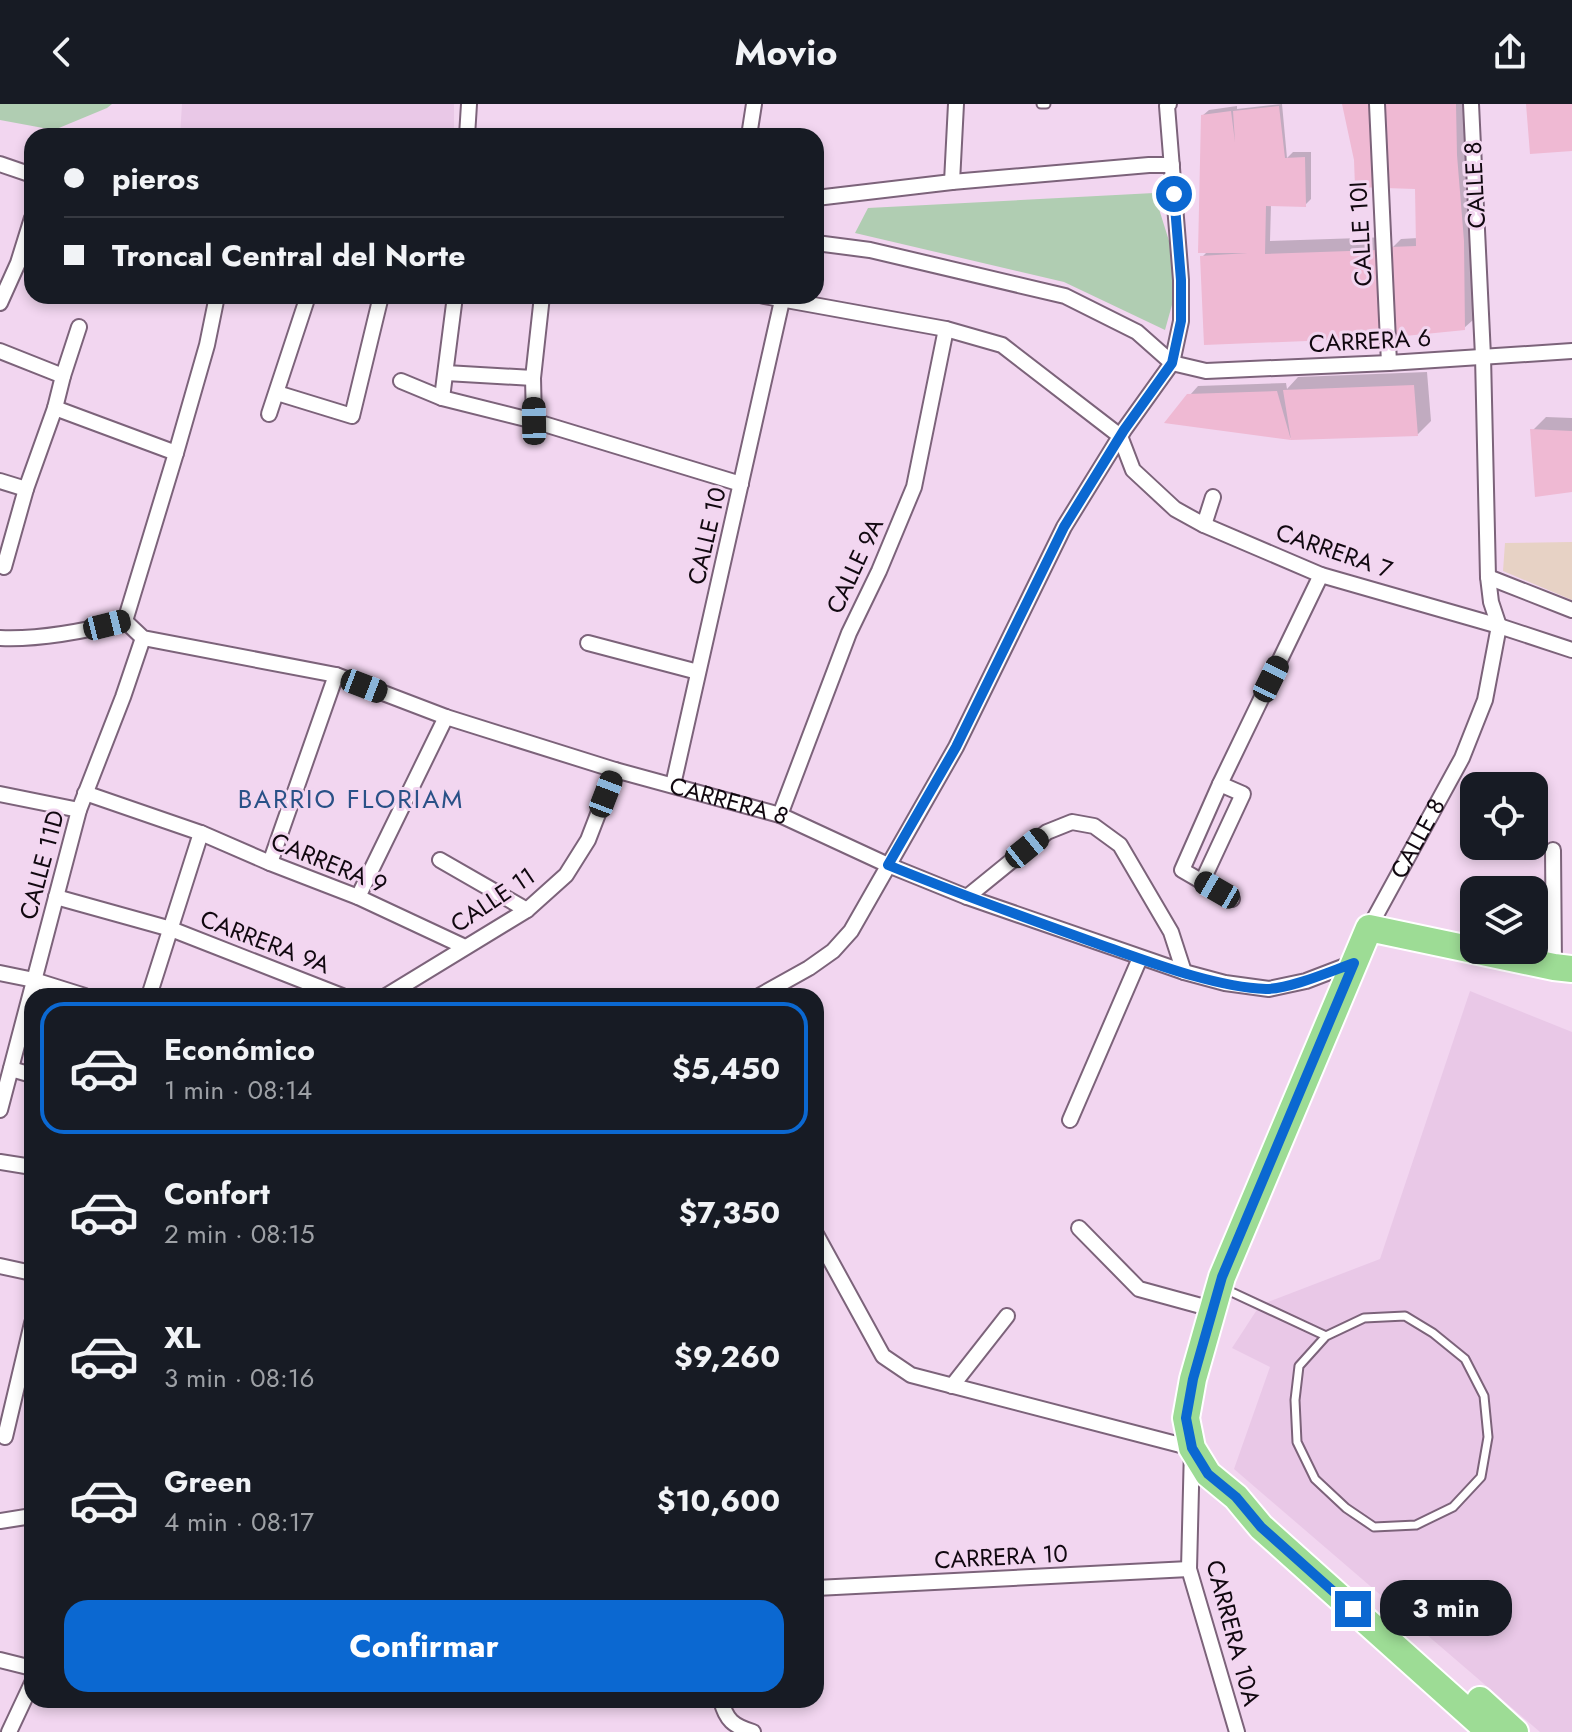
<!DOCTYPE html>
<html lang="es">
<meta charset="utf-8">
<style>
:root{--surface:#171b24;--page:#20242c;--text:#f1f3f6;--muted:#9ea1a6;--line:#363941;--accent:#0b68d1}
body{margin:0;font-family:Jost,sans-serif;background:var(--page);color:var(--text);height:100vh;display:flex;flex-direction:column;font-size:30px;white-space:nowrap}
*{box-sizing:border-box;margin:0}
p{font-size:26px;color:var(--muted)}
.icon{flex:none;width:44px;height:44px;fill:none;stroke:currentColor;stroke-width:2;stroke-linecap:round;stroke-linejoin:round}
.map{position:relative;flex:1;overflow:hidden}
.drawer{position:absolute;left:24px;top:884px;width:800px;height:720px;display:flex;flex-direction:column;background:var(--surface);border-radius:24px;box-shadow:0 4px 12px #0003}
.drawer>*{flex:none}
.guide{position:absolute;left:24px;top:24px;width:800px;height:176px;border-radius:24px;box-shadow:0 4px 12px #0003;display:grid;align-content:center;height:176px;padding:0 40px;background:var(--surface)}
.buttons{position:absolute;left:1460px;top:668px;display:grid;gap:16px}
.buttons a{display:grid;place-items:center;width:88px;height:88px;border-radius:16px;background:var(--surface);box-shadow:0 4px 12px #0003;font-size:40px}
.end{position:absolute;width:36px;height:36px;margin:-18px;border:10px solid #0b68d1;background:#fff;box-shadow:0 0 0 4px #fff}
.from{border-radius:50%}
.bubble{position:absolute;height:56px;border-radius:24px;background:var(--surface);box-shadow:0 4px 12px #0003;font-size:26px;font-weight:700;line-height:56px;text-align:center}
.car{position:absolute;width:24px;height:48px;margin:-24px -12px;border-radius:10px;box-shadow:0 0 6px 2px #0007;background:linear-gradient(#222 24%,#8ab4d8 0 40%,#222 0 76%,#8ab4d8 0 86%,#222 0)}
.guide b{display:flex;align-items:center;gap:28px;height:76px;font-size:30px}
.guide b+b{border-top:2px solid var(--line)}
.guide i{width:20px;height:20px;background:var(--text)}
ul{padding:14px 0 0;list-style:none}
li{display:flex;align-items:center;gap:24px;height:132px;margin:0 16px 12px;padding:0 24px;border:4px solid transparent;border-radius:24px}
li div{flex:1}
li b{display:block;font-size:30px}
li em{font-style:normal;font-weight:700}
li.selected{border-color:var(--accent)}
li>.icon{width:72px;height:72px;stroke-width:1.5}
.primary-button{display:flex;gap:16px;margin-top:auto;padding:16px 40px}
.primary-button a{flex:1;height:92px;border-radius:24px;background:var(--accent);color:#fff;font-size:32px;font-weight:700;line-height:92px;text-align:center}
header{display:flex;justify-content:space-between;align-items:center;height:104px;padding:0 40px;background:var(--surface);font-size:36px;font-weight:700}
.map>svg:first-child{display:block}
.commercial{fill:#e7d2c5}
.built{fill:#e9c8e7}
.green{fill:#b0cdb2}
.shadow{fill:#0003}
.building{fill:#efb9d3}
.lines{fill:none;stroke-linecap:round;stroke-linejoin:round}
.lane-casing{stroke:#7c637a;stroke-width:11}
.street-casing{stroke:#7c637a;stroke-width:18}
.highway-casing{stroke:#fff;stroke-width:30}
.lane{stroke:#fff;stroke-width:7}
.street{stroke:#fff;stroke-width:14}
.highway{stroke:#9ddc95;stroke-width:26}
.route{stroke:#0b68d1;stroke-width:10}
.labels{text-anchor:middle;stroke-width:6;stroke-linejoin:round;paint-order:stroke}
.street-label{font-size:24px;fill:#110810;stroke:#f2d6f0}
.neighbourhood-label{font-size:26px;letter-spacing:2px;fill:#2a5187;stroke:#f2d6f0}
</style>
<header><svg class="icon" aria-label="back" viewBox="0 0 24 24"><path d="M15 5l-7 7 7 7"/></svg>Movio<svg class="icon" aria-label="share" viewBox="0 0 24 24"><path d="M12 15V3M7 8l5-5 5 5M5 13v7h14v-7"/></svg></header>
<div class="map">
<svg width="1572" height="1628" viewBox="0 0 1572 1628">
<rect width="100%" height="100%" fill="#f2d6f0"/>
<path class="commercial" d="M1572,438V496L1503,467L1505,439Z"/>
<path class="built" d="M182,0H454V32H180Z
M1470,887L1572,928V1628H1540L1234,1365L1270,1263L1232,1244L1260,1201L1380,1155Z"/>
<path class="green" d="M0,0H112L107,4L54,26L0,16Z
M1154,89L1180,172L1165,226L1064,178L855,129L868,104Z"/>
<path class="shadow" d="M1282,0L1287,54L1293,48H1311V95L1305,101L1271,100L1270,137L1390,133L1391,145L1401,135L1418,134L1417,83L1356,55L1344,0H1469V35L1465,40L1471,128L1473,216L1464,224L1396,217L1381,232L1202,153L1208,147L1202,12L1209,6L1237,2V5Z
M1427,268L1431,317L1418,330L1291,334L1167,317L1198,282L1286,279L1287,285L1298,273Z
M1546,313L1572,314V386L1533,326Z"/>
<path class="building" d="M1342,0H1456L1457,51L1464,137L1465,226L1395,233L1390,143L1416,142L1415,85L1355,83L1354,56Z
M1526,0H1572V47L1530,50Z
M1279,2L1285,54L1305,53L1306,103L1266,102L1265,150L1378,146L1381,234L1204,241L1200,152L1248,149H1198L1201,11L1231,7L1235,38L1233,7Z
M1414,281L1418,332L1291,336L1164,319L1187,290L1277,287L1291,336L1283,286Z
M1530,325L1572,327V388L1535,393Z"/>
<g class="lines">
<g class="lane-casing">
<path id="lane" d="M1041,0H1046
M1225,1185L1326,1232
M1405,1212L1433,1229L1465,1255L1484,1292L1488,1333L1481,1373L1453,1403L1416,1421L1374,1423L1346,1404L1315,1375L1297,1338L1295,1296L1299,1262L1326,1232L1364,1214Z"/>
</g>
<g class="street-casing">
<g id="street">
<path d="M1377,0L1389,259"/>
<path d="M467,32L469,0"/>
<path d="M749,32L754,0"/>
<path d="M0,60L32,71"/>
<path d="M952,78L956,0"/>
<path d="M816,94L952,78L1149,61H1172"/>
<path d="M816,139L870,146L1065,192L1137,228L1172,259L1206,267L1389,259L1572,247"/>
<path d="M764,192L946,225L1002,241L1120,332L1133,366L1175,405L1204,421L1321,471L1499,522L1572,546"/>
<path d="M0,199L18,159L32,114"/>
<path d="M0,247L63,272"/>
<path d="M446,269L533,274"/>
<path d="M401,277L442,294L534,317L741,380"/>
<path d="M277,289L352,312L381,192"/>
<path d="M442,294L455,192"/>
<path d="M55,304L176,349"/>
<path d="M269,310L307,195"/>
<path d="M534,317L533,274L542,192"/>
<path d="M0,377L26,385"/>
<path d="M1204,421L1213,393"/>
<path d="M4,463L26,385L55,304L63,272L79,223"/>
<path d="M1488,473L1572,506"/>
<path id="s1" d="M125,517L143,534L336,571L446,613L615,666L780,711L888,761L967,793L1184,868L1225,879L1269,885L1306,877L1353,859"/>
<path d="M125,517L176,349L207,241L217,192"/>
<path d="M0,534C41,536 85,527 125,517"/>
<path d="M588,539L698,568"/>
<path d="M673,681L783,192"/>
<path d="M85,689L201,729L270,759L358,793L465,843"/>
<path d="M0,690L79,706"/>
<path d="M780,711L849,529L879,467L914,383L946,225"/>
<path d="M1553,746L1554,863"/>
<path d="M440,756L527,806"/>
<path d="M270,759L336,571"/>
<path d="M1202,778L1243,690L1220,680"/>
<path d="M56,793L171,825L342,892"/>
<path d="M358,793L446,613"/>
<path d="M967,793L1047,728L1072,718L1094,722L1120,741L1171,828L1184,868"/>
<path d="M1232,795L1182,766L1220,680L1321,471"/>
<path id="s2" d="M1369,824L1462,654L1485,596L1499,522L1491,498L1488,473L1483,252L1471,0"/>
<path d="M0,869L34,876L85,892"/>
<path d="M149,892L201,729"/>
<path d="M386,892L527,806L566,771L588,736L615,666"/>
<path d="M759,892L809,864L833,847L851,827L956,643L1064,423L1124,326L1172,259L1181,217V176L1167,2L1169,0"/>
<path d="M11,965L32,971"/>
<path d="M0,1006L79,706L123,593L143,534"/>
<path d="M1070,1016L1140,854"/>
<path d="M0,1058L32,1063"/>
<path d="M1079,1124L1139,1185L1212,1205"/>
<path d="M816,1130L883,1252L911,1271L1192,1344L1189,1465L1237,1628"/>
<path d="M0,1162L32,1169"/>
<path d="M952,1282L1007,1212"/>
<path d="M5,1333L32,1219"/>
<path d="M0,1417L32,1412"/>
<path d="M816,1484L1189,1465"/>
<path d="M0,1556L32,1564"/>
<path d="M721,1596C726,1616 733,1622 753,1628"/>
<path d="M9,1628L32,1579"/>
</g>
</g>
<g class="highway-casing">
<path id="highway" d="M1480,1596L1515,1628
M1490,1628L1261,1423L1236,1393L1208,1370L1192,1344L1186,1314L1193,1275L1222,1173L1369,824L1554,863L1572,865"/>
</g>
<use href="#lane" class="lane"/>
<use href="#street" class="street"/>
<use href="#highway" class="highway"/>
</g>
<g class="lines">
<path class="route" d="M1174,90L1181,176V217L1172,259L1124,326L1064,423L956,643L888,761C958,790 1029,815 1101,841C1150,858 1214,883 1266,885C1290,885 1331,867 1354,859L1222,1173L1193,1275L1186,1314L1192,1344L1208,1370L1236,1393L1261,1423L1353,1505"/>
</g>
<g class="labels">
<g class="street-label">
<text transform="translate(1475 81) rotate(-93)" y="8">CALLE 8</text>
<text transform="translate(1361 130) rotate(-93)" y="8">CALLE 10I</text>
<text transform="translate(1370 237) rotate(-3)" y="8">CARRERA 6</text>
<text transform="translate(707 432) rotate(-77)" y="8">CALLE 10</text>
<text transform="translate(1334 447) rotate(19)" y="8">CARRERA 7</text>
<text transform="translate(855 462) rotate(-65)" y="8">CALLE 9A</text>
<text dy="8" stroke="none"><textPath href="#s1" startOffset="634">CARRERA 8</textPath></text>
<text dy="8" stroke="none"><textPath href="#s2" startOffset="102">CALLE 8</textPath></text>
<text transform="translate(329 759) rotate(22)" y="8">CARRERA 9</text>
<text transform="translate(42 761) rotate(-75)" y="8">CALLE 11D</text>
<text transform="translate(493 796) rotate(-34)" y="8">CALLE 11</text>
<text transform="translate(265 838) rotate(21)" y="8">CARRERA 9A</text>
<text transform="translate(1001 1453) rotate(-3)" y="8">CARRERA 10</text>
<text transform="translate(1233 1529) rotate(75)" y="8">CARRERA 10A</text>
</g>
<g class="neighbourhood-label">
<text x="351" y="704">BARRIO FLORIAM</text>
</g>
</g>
</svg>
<div class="buttons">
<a><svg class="icon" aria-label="locate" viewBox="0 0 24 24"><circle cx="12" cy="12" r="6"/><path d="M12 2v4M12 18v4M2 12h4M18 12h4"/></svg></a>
<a><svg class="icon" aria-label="layers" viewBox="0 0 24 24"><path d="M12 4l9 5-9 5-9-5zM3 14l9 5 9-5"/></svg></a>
</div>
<i class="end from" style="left:1174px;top:90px"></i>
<i class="end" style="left:1353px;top:1505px"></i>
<div class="bubble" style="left:1380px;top:1476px;width:132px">3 min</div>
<i class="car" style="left:534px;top:317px;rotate:359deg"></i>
<i class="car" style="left:107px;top:521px;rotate:76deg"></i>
<i class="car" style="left:1271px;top:575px;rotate:26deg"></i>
<i class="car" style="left:364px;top:582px;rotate:111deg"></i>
<i class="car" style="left:606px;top:690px;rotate:21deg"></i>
<i class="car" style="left:1027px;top:744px;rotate:51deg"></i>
<i class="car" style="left:1217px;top:786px;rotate:300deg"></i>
<div class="guide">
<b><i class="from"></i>pieros</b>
<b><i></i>Troncal Central del Norte</b>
</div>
<section class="drawer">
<ul>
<li class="selected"><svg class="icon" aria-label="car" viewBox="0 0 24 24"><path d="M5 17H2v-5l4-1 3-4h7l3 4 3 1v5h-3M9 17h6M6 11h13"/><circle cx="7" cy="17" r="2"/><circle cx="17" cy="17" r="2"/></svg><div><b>Económico</b><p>1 min · 08:14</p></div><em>$5,450</em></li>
<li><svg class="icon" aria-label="car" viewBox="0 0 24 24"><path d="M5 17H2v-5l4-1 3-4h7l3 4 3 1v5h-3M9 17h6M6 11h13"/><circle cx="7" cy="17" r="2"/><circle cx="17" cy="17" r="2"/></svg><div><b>Confort</b><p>2 min · 08:15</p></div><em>$7,350</em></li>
<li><svg class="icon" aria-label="car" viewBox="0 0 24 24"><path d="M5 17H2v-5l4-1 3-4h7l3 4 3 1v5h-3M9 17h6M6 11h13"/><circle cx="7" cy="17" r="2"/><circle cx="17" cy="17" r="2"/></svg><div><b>XL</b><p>3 min · 08:16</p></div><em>$9,260</em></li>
<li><svg class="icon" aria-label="car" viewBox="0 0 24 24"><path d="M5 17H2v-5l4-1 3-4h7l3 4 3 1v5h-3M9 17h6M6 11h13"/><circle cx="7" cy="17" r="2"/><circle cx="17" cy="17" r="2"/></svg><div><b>Green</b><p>4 min · 08:17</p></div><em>$10,600</em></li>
</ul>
<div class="primary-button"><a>Confirmar</a></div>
</section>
</div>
